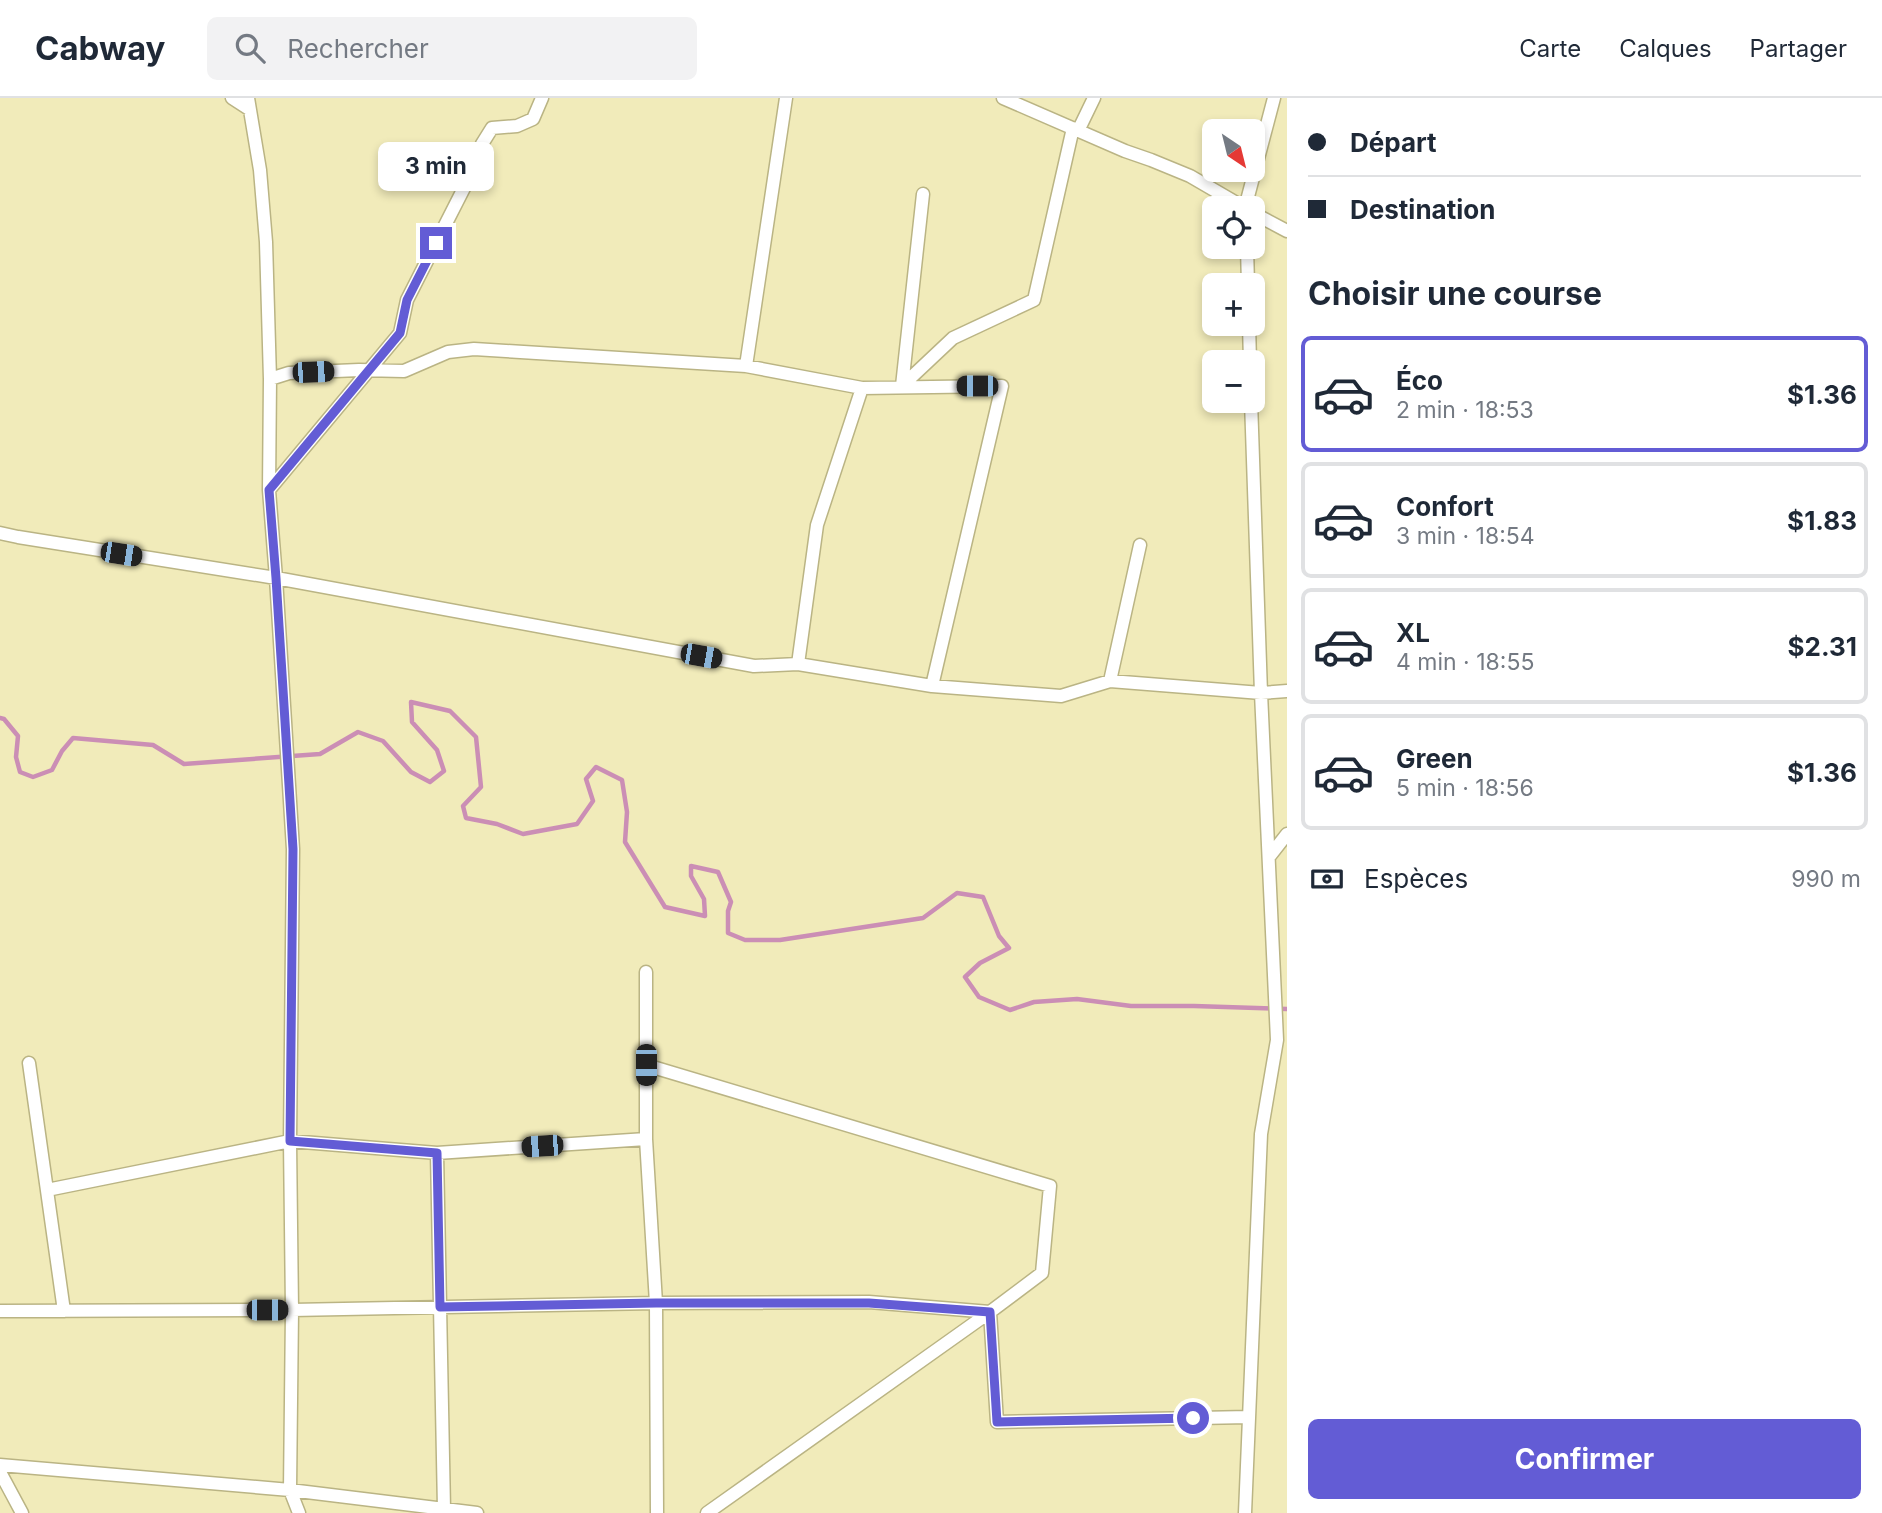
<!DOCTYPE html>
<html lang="fr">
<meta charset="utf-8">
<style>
:root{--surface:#fff;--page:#f2f2f3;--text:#1f2937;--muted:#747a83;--line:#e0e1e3;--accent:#635cd5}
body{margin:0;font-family:Inter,sans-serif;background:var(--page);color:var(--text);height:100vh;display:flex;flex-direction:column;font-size:26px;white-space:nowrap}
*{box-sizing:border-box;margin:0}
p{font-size:23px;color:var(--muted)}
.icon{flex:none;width:38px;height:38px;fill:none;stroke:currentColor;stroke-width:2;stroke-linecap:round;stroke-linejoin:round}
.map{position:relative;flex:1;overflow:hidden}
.panel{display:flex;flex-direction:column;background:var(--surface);width:595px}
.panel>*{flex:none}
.top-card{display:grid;align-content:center;height:154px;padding:0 21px;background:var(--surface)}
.needle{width:46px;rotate:145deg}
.controls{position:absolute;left:1202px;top:21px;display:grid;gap:14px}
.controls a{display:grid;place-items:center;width:63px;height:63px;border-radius:10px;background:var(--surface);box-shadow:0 4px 10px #0003;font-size:35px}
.end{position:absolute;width:32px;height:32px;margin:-16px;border:9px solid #635cd5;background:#fff;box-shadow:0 0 0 4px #fff}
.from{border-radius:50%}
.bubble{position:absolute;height:49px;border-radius:10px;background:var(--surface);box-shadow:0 4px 10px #0003;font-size:23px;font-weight:700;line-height:49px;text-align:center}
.car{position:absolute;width:21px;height:42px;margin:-21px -10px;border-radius:9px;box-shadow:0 0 5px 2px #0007;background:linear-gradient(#222 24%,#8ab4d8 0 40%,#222 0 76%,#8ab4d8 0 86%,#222 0)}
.top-card b{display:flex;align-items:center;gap:24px;height:66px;font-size:26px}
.top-card b+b{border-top:2px solid var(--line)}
.top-card i{width:18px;height:18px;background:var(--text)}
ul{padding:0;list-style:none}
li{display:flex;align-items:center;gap:21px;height:116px;margin:0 14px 10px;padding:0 7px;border:4px solid var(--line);border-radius:10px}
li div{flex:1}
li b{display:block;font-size:26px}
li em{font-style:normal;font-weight:700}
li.on{border-color:var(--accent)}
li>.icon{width:63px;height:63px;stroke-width:1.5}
h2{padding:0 21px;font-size:32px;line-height:84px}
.pay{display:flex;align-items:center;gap:18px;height:77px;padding:0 21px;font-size:26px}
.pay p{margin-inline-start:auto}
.primary-button{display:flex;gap:14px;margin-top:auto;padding:14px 21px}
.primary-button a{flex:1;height:80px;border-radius:10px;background:var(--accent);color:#fff;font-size:28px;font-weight:700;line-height:80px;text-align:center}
header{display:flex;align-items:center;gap:42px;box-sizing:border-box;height:98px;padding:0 35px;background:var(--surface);border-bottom:2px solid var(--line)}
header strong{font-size:33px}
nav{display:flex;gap:38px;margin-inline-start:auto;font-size:24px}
.search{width:490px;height:63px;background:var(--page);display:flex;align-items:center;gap:18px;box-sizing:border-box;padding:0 24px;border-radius:10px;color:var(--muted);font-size:26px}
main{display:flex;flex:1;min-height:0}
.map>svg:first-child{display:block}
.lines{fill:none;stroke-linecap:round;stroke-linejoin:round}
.stream{stroke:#cb8eb5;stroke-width:4.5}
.street-casing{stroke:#bab484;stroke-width:15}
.street{stroke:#fff;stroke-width:12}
.route{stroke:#635cd5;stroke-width:9}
</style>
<header>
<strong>Cabway</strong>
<div class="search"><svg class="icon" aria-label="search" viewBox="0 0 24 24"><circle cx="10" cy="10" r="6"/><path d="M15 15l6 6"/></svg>Rechercher</div>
<nav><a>Carte</a><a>Calques</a><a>Partager</a></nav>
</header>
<main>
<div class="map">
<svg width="1287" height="1415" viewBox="0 0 1287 1415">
<rect width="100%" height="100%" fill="#f1ebba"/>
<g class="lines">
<path class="stream" d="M0,620L4,621L18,638L16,659L20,674L33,679L52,672L62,653L73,640L153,647L184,666L320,656L358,634L383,643L411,674L430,684L444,673L437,652L412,624L411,604L450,613L476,639L481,689L463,708L466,720L497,726L523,736L577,726L593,703L586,681L596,669L622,682L627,714L625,744L665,809L705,818L704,801L691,778V768L718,774L731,804L728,813V835L745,842H780L923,820L957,795L983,799L999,838L1009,850L980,865L965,879L979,899L1010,912L1034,904L1077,901L1131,908H1194L1287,911"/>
<g class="street-casing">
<path id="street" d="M232,0L249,11
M248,0L260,72L266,144L270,281L269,392L276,480L293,751L290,1043L292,1212L290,1392L299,1415
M1003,0L1125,53L1151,62L1190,78L1245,110
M1078,33L1094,0
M1245,110L1274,0
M1253,115L1287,133
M1247,149L1248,187
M1249,226L1250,264
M746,268L786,0
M270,281L289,275L359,272L404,273L448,254L474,251L746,268L862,290L1002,288L932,588
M902,288L953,240L1034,202L1073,30
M902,288L923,96
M269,392L400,235L407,202L465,88L482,46L492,30L517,28L533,21L542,0
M0,435L18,439L276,480L754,568L798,566L932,588L1061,598L1110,583L1261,595L1287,593
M798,566L817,427L862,290
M1110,583L1140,447
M1269,759L1287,736
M646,874V1041L656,1205L657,1415
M29,965L64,1213
M646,967L1050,1088L1042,1175L990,1214L707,1415
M437,1055L444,1411
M47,1092L290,1043L437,1055L646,1041
M0,1213L292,1212L656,1205L869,1204L990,1214L997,1324L1249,1319
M0,1367L290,1392L477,1415
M0,1374L22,1415
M1245,1415L1261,1036L1277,942L1261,595L1251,303"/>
</g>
<use href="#street" class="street"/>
</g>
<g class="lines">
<path class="route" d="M436,145L407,202L400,235L269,392L276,480L293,751L290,1043L437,1055L440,1209L656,1205H869L990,1214L997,1324L1193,1320"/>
</g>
</svg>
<div class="controls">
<a><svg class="needle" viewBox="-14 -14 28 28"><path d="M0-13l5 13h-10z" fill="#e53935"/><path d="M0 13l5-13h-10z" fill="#747a83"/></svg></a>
<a><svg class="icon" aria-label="locate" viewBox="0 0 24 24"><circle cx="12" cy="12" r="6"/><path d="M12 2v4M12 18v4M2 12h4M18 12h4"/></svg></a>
<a>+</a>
<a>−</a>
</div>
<i class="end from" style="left:1193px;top:1320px"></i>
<i class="end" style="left:436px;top:145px"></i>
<div class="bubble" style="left:378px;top:44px;width:116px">3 min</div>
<i class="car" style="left:313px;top:274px;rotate:88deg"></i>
<i class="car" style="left:977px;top:288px;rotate:270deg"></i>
<i class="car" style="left:121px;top:456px;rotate:99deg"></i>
<i class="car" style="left:701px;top:558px;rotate:100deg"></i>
<i class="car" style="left:646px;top:967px;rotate:180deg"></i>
<i class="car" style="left:542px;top:1048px;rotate:266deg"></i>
<i class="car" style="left:267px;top:1212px;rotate:90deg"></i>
</div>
<section class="panel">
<div class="top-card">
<b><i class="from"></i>Départ</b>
<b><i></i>Destination</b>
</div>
<h2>Choisir une course</h2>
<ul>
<li class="on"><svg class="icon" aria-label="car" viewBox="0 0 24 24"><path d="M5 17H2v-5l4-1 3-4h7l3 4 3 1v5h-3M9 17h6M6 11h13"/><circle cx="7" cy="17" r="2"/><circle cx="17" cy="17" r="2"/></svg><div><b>Éco</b><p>2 min · 18:53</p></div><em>$1.36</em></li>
<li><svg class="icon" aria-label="car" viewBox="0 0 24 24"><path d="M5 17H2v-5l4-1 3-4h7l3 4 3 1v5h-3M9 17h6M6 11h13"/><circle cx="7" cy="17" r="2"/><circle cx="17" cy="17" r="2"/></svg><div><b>Confort</b><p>3 min · 18:54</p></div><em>$1.83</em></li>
<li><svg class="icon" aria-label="car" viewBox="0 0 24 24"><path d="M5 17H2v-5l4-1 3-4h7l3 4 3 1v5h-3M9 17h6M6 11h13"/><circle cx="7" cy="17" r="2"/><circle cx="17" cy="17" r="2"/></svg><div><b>XL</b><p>4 min · 18:55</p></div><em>$2.31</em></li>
<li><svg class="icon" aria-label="car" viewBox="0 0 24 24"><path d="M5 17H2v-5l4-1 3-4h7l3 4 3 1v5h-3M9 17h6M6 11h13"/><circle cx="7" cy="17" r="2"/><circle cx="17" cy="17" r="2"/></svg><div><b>Green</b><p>5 min · 18:56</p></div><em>$1.36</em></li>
</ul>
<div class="pay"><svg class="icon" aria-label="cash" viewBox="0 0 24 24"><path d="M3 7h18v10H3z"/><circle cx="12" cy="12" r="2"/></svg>Espèces<p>990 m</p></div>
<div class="primary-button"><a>Confirmer</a></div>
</section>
</main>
